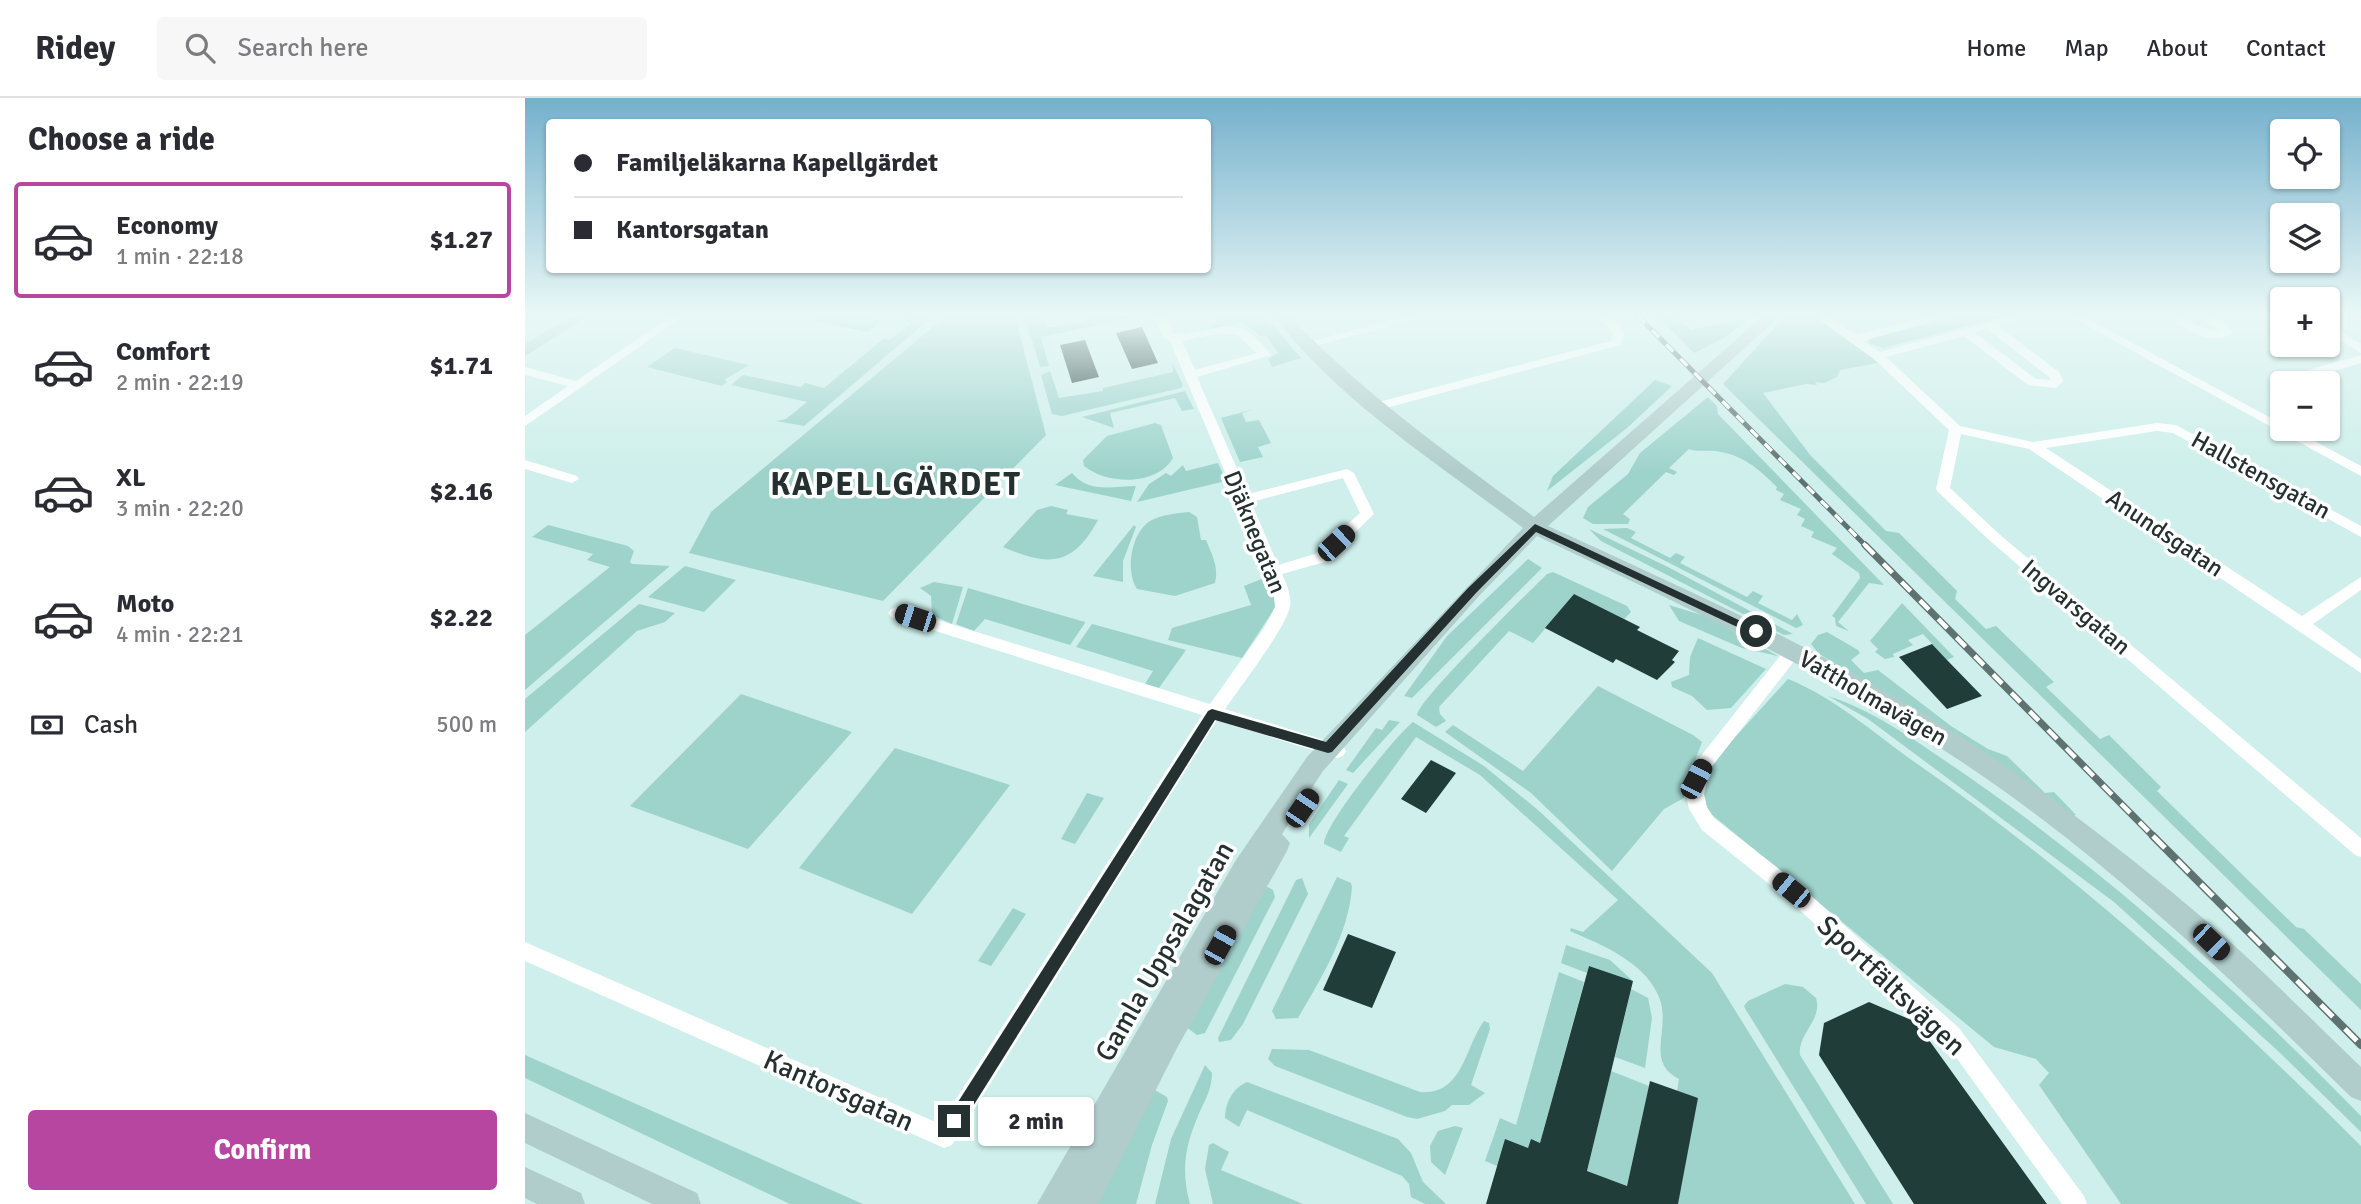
<!DOCTYPE html>
<meta charset="utf-8">
<style>
:root{--surface:#fff;--page:#f7f7f7;--text:#2b2b33;--muted:#7c7c81;--line:#e1e1e2;--accent:#b746a1}
body{margin:0;font-family:Signika,sans-serif;background:var(--page);color:var(--text);height:100vh;display:flex;flex-direction:column;font-size:26px;white-space:nowrap}
*{box-sizing:border-box;margin:0}
p{font-size:23px;color:var(--muted)}
.icon{flex:none;width:38px;height:38px;fill:none;stroke:currentColor;stroke-width:2;stroke-linecap:round;stroke-linejoin:round}
.map{position:relative;flex:1;overflow:hidden}
.panel{display:flex;flex-direction:column;background:var(--surface);width:525px}
.panel>*{flex:none}
.top-card{position:absolute;left:21px;top:21px;width:665px;height:154px;border-radius:7px;box-shadow:0 2px 5px #0004;display:grid;align-content:center;height:154px;padding:0 28px;background:var(--surface)}
.buttons{position:absolute;left:1745px;top:21px;display:grid;gap:14px}
.buttons a{display:grid;place-items:center;width:70px;height:70px;border-radius:7px;background:var(--surface);box-shadow:0 2px 5px #0004;font-size:35px}
.end{position:absolute;width:32px;height:32px;margin:-16px;border:9px solid #243130;background:#fff;box-shadow:0 0 0 4px #fff}
.from{border-radius:50%}
.bubble{position:absolute;height:49px;border-radius:7px;background:var(--surface);box-shadow:0 2px 5px #0004;font-size:23px;font-weight:800;line-height:49px;text-align:center}
.car{position:absolute;width:21px;height:42px;margin:-21px -10px;border-radius:9px;box-shadow:0 0 5px 2px #0007;background:linear-gradient(#222 24%,#8ab4d8 0 40%,#222 0 76%,#8ab4d8 0 86%,#222 0)}
.top-card b{display:flex;align-items:center;gap:24px;height:66px;font-size:26px}
.top-card b+b{border-top:2px solid var(--line)}
.top-card i{width:18px;height:18px;background:var(--text)}
ul{padding:0;list-style:none}
li{display:flex;align-items:center;gap:21px;height:116px;margin:0 14px 10px;padding:0 14px;border:4px solid transparent;border-radius:7px}
li div{flex:1}
li b{display:block;font-size:26px}
li em{font-style:normal;font-weight:800}
li.current{border-color:var(--accent)}
li>.icon{width:63px;height:63px;stroke-width:1.5}
h2{padding:0 28px;font-size:32px;line-height:84px}
.pay{display:flex;align-items:center;gap:18px;height:77px;padding:0 28px;font-size:26px}
.pay p{margin-inline-start:auto}
.cta{display:flex;gap:14px;margin-top:auto;padding:14px 28px}
.cta a{flex:1;height:80px;border-radius:7px;background:var(--accent);color:#fff;font-size:28px;font-weight:800;line-height:80px;text-align:center}
header{display:flex;align-items:center;gap:42px;box-sizing:border-box;height:98px;padding:0 35px;background:var(--surface);border-bottom:2px solid var(--line)}
header strong{font-size:33px}
nav{display:flex;gap:38px;margin-inline-start:auto;font-size:24px}
.search{width:490px;height:63px;background:var(--page);display:flex;align-items:center;gap:18px;box-sizing:border-box;padding:0 24px;border-radius:7px;color:var(--muted);font-size:26px}
main{display:flex;flex:1;min-height:0}
.map>svg:first-child{display:block}
.green{fill:#9ed3cc}
.building{fill:#203d39}
.lines{fill:none;stroke-linecap:round;stroke-linejoin:round}
.street{fill:#fff;fill-rule:evenodd}
.secondary{fill:#b1cdcb;fill-rule:evenodd}
.rail-far2-casing{stroke:#5e7270;stroke-width:5}
.rail-far1-casing{stroke:#5e7270;stroke-width:7}
.rail-casing{stroke:#5e7270;stroke-width:8}
.rail-far2{stroke:#fff;stroke-width:3.5;stroke-dasharray:10;stroke-linecap:butt}
.rail-far1{stroke:#fff;stroke-width:4.5;stroke-dasharray:13;stroke-linecap:butt}
.rail{stroke:#fff;stroke-width:5;stroke-dasharray:17;stroke-linecap:butt}
.route{fill:#243130}
.labels{text-anchor:middle;stroke-width:7;stroke-linejoin:round;paint-order:stroke}
.street-label{font-size:24px;fill:#243130;stroke:#fff}
.near-street-label{font-size:28px;fill:#243130;stroke:#fff}
.district-label{font-size:32px;font-weight:bold;letter-spacing:2px;fill:#243130;stroke:#fff}
</style>
<header>
<strong>Ridey</strong>
<div class="search"><svg class="icon" aria-label="search" viewBox="0 0 24 24"><circle cx="10" cy="10" r="6"/><path d="M15 15l6 6"/></svg>Search here</div>
<nav><a>Home</a><a>Map</a><a>About</a><a>Contact</a></nav>
</header>
<main>
<section class="panel">
<h2>Choose a ride</h2>
<ul>
<li class="current"><svg class="icon" aria-label="car" viewBox="0 0 24 24"><path d="M5 17H2v-5l4-1 3-4h7l3 4 3 1v5h-3M9 17h6M6 11h13"/><circle cx="7" cy="17" r="2"/><circle cx="17" cy="17" r="2"/></svg><div><b>Economy</b><p>1 min · 22:18</p></div><em>$1.27</em></li>
<li><svg class="icon" aria-label="car" viewBox="0 0 24 24"><path d="M5 17H2v-5l4-1 3-4h7l3 4 3 1v5h-3M9 17h6M6 11h13"/><circle cx="7" cy="17" r="2"/><circle cx="17" cy="17" r="2"/></svg><div><b>Comfort</b><p>2 min · 22:19</p></div><em>$1.71</em></li>
<li><svg class="icon" aria-label="car" viewBox="0 0 24 24"><path d="M5 17H2v-5l4-1 3-4h7l3 4 3 1v5h-3M9 17h6M6 11h13"/><circle cx="7" cy="17" r="2"/><circle cx="17" cy="17" r="2"/></svg><div><b>XL</b><p>3 min · 22:20</p></div><em>$2.16</em></li>
<li><svg class="icon" aria-label="car" viewBox="0 0 24 24"><path d="M5 17H2v-5l4-1 3-4h7l3 4 3 1v5h-3M9 17h6M6 11h13"/><circle cx="7" cy="17" r="2"/><circle cx="17" cy="17" r="2"/></svg><div><b>Moto</b><p>4 min · 22:21</p></div><em>$2.22</em></li>
</ul>
<div class="pay"><svg class="icon" aria-label="cash" viewBox="0 0 24 24"><path d="M3 7h18v10H3z"/><circle cx="12" cy="12" r="2"/></svg>Cash<p>500 m</p></div>
<div class="cta"><a>Confirm</a></div>
</section>
<div class="map">
<svg width="1836" height="1106" viewBox="0 0 1836 1106">
<rect width="100%" height="100%" fill="#ceefeb"/>
<path class="green" d="M295,218H335L357,222L343,234L289,223Z
M386,218H408L279,328L251,323L261,321L282,304L206,287L218,277L276,289L280,285L299,290L358,241L364,242L386,225L380,223Z
M421,218H490L521,337L358,503L164,455L186,414Z
M500,218H517L522,230L562,222L561,218H614L516,239L524,268L515,269Z
M696,218H740L776,260L747,269L743,261L753,255L741,238H735L718,224L684,231Z
M1132,218H1149L1166,232L1215,221L1221,223L1199,240L1169,255Z
M1260,218H1289L1325,241L1353,265L1315,272L1312,279L1299,285L1290,284L1292,287L1281,286L1238,295L1286,358L1361,433L1374,435L1432,493L1430,501L1461,531L1471,528L1529,584L1521,589L1575,641L1584,637L1636,689L1632,693L1771,829L1779,831L1836,886V912L1198,286Z
M1434,218H1480L1358,250L1344,245L1343,242L1347,240Z
M150,250L224,267L199,282L202,284L197,288L122,269Z
M647,264L658,287L656,290L537,318L527,316L516,277L525,273L534,300L578,293V290L648,274Z
M1130,282L1147,288L1102,330L1022,393L1028,378Z
M660,293L669,311L657,313L650,300L585,315L589,330L557,319Z
M1183,299L1192,308L1193,316L1359,487L1344,485L1313,524L1324,533L1311,528L1310,520L1307,518L1335,480L1334,475L1307,456L1312,450L1286,439L1289,434L1276,428L1280,421L1272,417L1276,411L1255,402L1259,396L1251,392L1252,389C1234,371 1217,356 1190,353C1180,352 1172,354 1164,351L1144,370L1152,374L1149,377L1141,374L1098,416L1105,421L1103,426H1068L1058,420L1063,409L1103,376L1115,355Z
M729,311L717,315L721,324L734,322L746,345L733,349L738,359L715,364L696,320Z
M630,325L636,327L648,360C632,388 582,387 559,368L558,362L582,338Z
M693,365L701,383L612,404L624,386L641,375L646,378L658,367L661,373Z
M547,375C564,396 589,388 611,388L606,403L530,387Z
M526,408L543,412L541,416L573,422C548,468 524,469 478,449L512,412Z
M664,414L672,419L676,442H681C687,457 694,469 690,485L650,498L612,491C600,473 606,435 625,423C635,417 652,415 664,414Z
M23,427L103,448L109,453L105,464L107,466L145,468L0,592V537L85,469L62,462L68,456L7,439Z
M609,427L611,429L598,463V484L568,478Z
M1064,431L1143,469L1268,536L1259,537L1076,443Z
M1078,431L1102,430L1111,434L1106,440L1145,460L1151,455L1160,459L1155,465L1222,499L1228,493L1238,498L1233,505L1267,522L1272,516L1278,527L1271,530Z
M1003,461L1017,470L887,600L879,598L922,538Z
M160,468L211,482L179,514L123,499Z
M1028,474L1102,508L1106,514L1099,521L1049,496L1008,545L984,533L914,609L915,616L921,623L911,629L892,617C895,600 1002,496 1022,476Z
M744,478L752,507L717,560L643,542L647,530L726,507L719,488Z
M409,484L438,489L427,526L407,517L406,498L395,490Z
M443,490L560,524V525L545,547L460,521L449,533L431,526Z
M1377,505L1429,559L1422,562L1398,536L1383,542L1388,547L1368,556L1369,559L1360,561L1350,554L1353,551L1345,543Z
M114,506L150,515L140,524L112,533L0,634V601Z
M1144,507L1183,519L1253,558L1217,550L1154,523Z
M567,526L571,527L661,552L634,590L620,586L628,573L551,549Z
M1302,534L1333,552L1335,555L1326,562L1339,575L1353,572L1426,628L1463,651L1482,658L1520,695L1529,694L1551,717L1546,718L1407,622L1294,556L1286,546L1293,537Z
M1173,540L1241,571L1206,610L1182,612L1167,598L1147,589L1146,584L1164,577L1165,559Z
M1263,581C1309,599 1351,637 1391,665C1553,778 1696,908 1836,1048V1106H1596L1514,987L1524,975L1511,961L1469,949L1180,711L1177,687L1183,669Z
M1073,588L1168,637L1177,644L1159,692V700L1139,711L1087,773L1006,695L920,634L928,627L998,673Z
M216,596L327,634L223,751L105,708Z
M1303,598C1353,614 1398,648 1441,677C1584,776 1715,894 1836,1018V1034L1753,953L1589,804L1343,621Z
M864,622L875,624L828,675L821,672L851,630L857,632Z
M888,624L959,668L1013,712L1187,875L1330,1106H1135L1173,1000L1152,993L1154,981C1119,963 1147,931 1134,899C1120,864 1077,847 1045,833L1046,830L1058,834L1093,802L955,677L891,639L819,738L824,740L816,754L799,746C798,728 871,637 888,624Z
M370,650L485,687L387,816L274,770Z
M814,682L823,686L784,740V726Z
M562,695L579,700L550,746L536,741Z
M812,779L826,785L827,789C824,835 796,881 773,920L751,921L747,913Z
M777,780L783,796L718,926L706,942L694,944L693,940L771,782Z
M739,787L748,792L750,799L680,935L672,937L661,929Z
M488,810L501,816L466,868L453,863Z
M1041,847L1085,862L1108,883L1064,868L1062,875L1036,865Z
M1034,874L1059,884L1015,1045L1006,1042L1003,1050L972,1068L960,1063L975,1020L991,1027Z
M1260,886L1278,889L1291,900C1298,922 1272,936 1275,957L1368,1106H1341L1221,912L1219,908L1223,903Z
M1106,891L1123,900L1127,920L1120,970L1090,959Z
M959,923L964,925L965,931L946,987L960,995L944,1007H927L920,1013L892,1021L882,1019L750,968L743,961L747,951L784,952L895,994C938,997 939,951 959,923Z
M0,957L338,1106H265L0,980Z
M680,967L687,975C687,988 682,999 676,1011C661,1045 655,1069 665,1106H630L646,1041Z
M1086,973L1124,988L1102,1088L1062,1073Z
M722,984L873,1041L886,1055L898,1084L921,1106H900L886,1099L884,1086L877,1078L722,1012L714,1029L700,1020C700,1005 708,990 722,984Z
M628,991L642,999L643,1003L627,1047L611,1106H567Z
M930,1028L938,1030L920,1077L906,1064L905,1048L913,1033Z
M688,1045L704,1054L696,1072L778,1106H688L680,1071L684,1047Z"/>
<path class="building" d="M617,229L633,265L607,271L591,235Z
M560,242L574,279L547,285L535,247Z
M1049,496L1115,529L1112,532L1154,553L1147,562L1150,564L1132,582L1091,561L1088,565L1020,530Z
M1407,546L1422,562L1457,598L1422,611L1374,559Z
M906,662L931,675L901,715L876,701Z
M823,836L871,854L847,910L798,892Z
M1064,868L1108,883L1062,1073L1102,1088L1125,983L1173,1000L1153,1106H961L980,1041L1003,1050L1006,1041L1015,1045Z
M1344,904L1391,924L1522,1106H1389L1294,957L1299,925Z"/>
<g class="lines">
<path class="street" d="M146,218H159L0,328V318L43,288L0,277V269L51,283Z
M628,218H640L648,236C695,237 710,209 746,257L672,279L723,396L822,371L829,375L849,416L800,464L757,476C761,485 767,498 765,508C763,527 713,592 700,611L818,648L821,653L818,658L812,660L692,622L427,1047L419,1050L0,863V844L415,1026L677,617L366,519L363,515L366,511L371,509L685,606L739,530L750,509L748,489L645,243L638,239ZM695,235L712,237L732,255L670,272L657,243ZM818,380L835,415L790,456L753,467L726,404Z
M882,218H901L782,250L776,246Z
M1072,218H1084L1098,233L1100,235L1095,247L850,313L844,309L846,306L1086,243L1088,235Z
M1213,218H1231L1246,224L1240,227Z
M1289,218H1302L1331,237L1404,218H1423L1338,243L1355,254L1486,218H1504L1473,228L1534,274L1538,283L1531,290L1503,287L1439,238L1361,259L1435,328L1508,344L1632,325L1651,327L1836,428V439L1648,335L1632,333L1521,350L1777,518L1836,479V492L1788,526L1836,561V575L1504,351L1436,336L1425,390L1474,436L1836,740V759L1830,757L1464,442L1413,394L1411,391L1424,332L1349,261ZM1462,231L1524,279L1526,282L1511,281L1450,235Z
M1544,218H1558L1757,326V331H1767L1836,368V378Z
M1643,218C1664,218 1675,234 1694,232L1673,218C1686,218 1702,222 1707,235C1687,249 1659,232 1643,218Z
M1802,225L1836,246V255L1802,234Z
M1836,257V265L1777,282L1773,285L1761,284L1769,276Z
M0,362L52,378L54,381L47,385L0,371Z
M1268,547L1274,549L1276,553L1274,557L1185,671L1179,696L1182,709L1189,720L1273,786L1434,930L1559,1098L1562,1106H1537L1420,944L1259,798L1177,732L1164,711L1161,696L1163,682L1172,663L1262,549Z"/>
<path class="secondary" d="M46,218H64L0,258V246Z
M749,218H765C838,296 924,356 1009,419L1238,218H1255L1023,428C1178,499 1336,569 1477,666C1552,717 1626,775 1694,834C1743,877 1789,924 1836,969V1003L1826,999C1710,885 1594,772 1459,679C1320,582 1165,511 1012,438L954,498L798,673L757,736L765,745L762,753L652,950L573,1106H512L711,762L782,659L998,430C915,367 812,302 749,218Z
M0,1015L172,1095L176,1106H127L0,1045Z
M0,1069L56,1095L60,1106H12L0,1100Z"/>
<g class="rail-far2-casing">
<path id="rail-far2" d="M1113,218L1342,449"/>
</g>
<g class="rail-far1-casing">
<path id="rail-far1" d="M1340,447L1630,740"/>
</g>
<g class="rail-casing">
<path id="rail" d="M1628,738L1836,947"/>
</g>
<use href="#rail-far2" class="rail-far2"/>
<use href="#rail-far1" class="rail-far1"/>
<use href="#rail" class="rail"/>
</g>
<linearGradient id="sky" x2="0" y2="1"><stop stop-color="#74b0cc"/><stop offset="0.58" stop-color="#e9f8f6"/><stop offset="1" stop-color="#e9f8f6" stop-opacity="0"/></linearGradient>
<rect width="1836" height="373" fill="url(#sky)"/>
<path class="route" d="M1010,426L1237,533L1227,536L1011,434L951,495L807,654L803,655L690,622L435,1029H424V1018L683,613L687,611L801,644L943,490Z"/>
<g class="labels">
<g class="street-label">
<text transform="translate(1736 377) rotate(29)" y="8">Hallstensgatan</text>
<text transform="translate(730 434) rotate(68)" y="8">Djäknegatan</text>
<text transform="translate(1640 435) rotate(34)" y="8">Anundsgatan</text>
<text transform="translate(1551 509) rotate(40)" y="8">Ingvarsgatan</text>
<text transform="translate(1348 600) rotate(30)" y="8">Vattholmavägen</text>
</g>
<g class="near-street-label">
<text transform="translate(639 853) rotate(-60)" y="10">Gamla Uppsalagatan</text>
<text transform="translate(1367 887) rotate(43)" y="10">Sportfältsvägen</text>
<text transform="translate(314 992) rotate(24)" y="10">Kantorsgatan</text>
</g>
<g class="district-label">
<text x="371" y="397">KAPELLGÄRDET</text>
</g>
</g>
</svg>
<div class="buttons">
<a><svg class="icon" aria-label="locate" viewBox="0 0 24 24"><circle cx="12" cy="12" r="6"/><path d="M12 2v4M12 18v4M2 12h4M18 12h4"/></svg></a>
<a><svg class="icon" aria-label="layers" viewBox="0 0 24 24"><path d="M12 4l9 5-9 5-9-5zM3 14l9 5 9-5"/></svg></a>
<a>+</a>
<a>−</a>
</div>
<i class="end from" style="left:1231px;top:533px"></i>
<i class="end" style="left:429px;top:1023px"></i>
<div class="bubble" style="left:453px;top:999px;width:116px">2 min</div>
<i class="car" style="left:811px;top:445px;rotate:47deg"></i>
<i class="car" style="left:390px;top:520px;rotate:288deg"></i>
<i class="car" style="left:1171px;top:681px;rotate:28deg"></i>
<i class="car" style="left:777px;top:710px;rotate:34deg"></i>
<i class="car" style="left:1266px;top:792px;rotate:309deg"></i>
<i class="car" style="left:1686px;top:844px;rotate:134deg"></i>
<i class="car" style="left:695px;top:847px;rotate:29deg"></i>
<div class="top-card">
<b><i class="from"></i>Familjeläkarna Kapellgärdet</b>
<b><i></i>Kantorsgatan</b>
</div>
</div>
</main>
